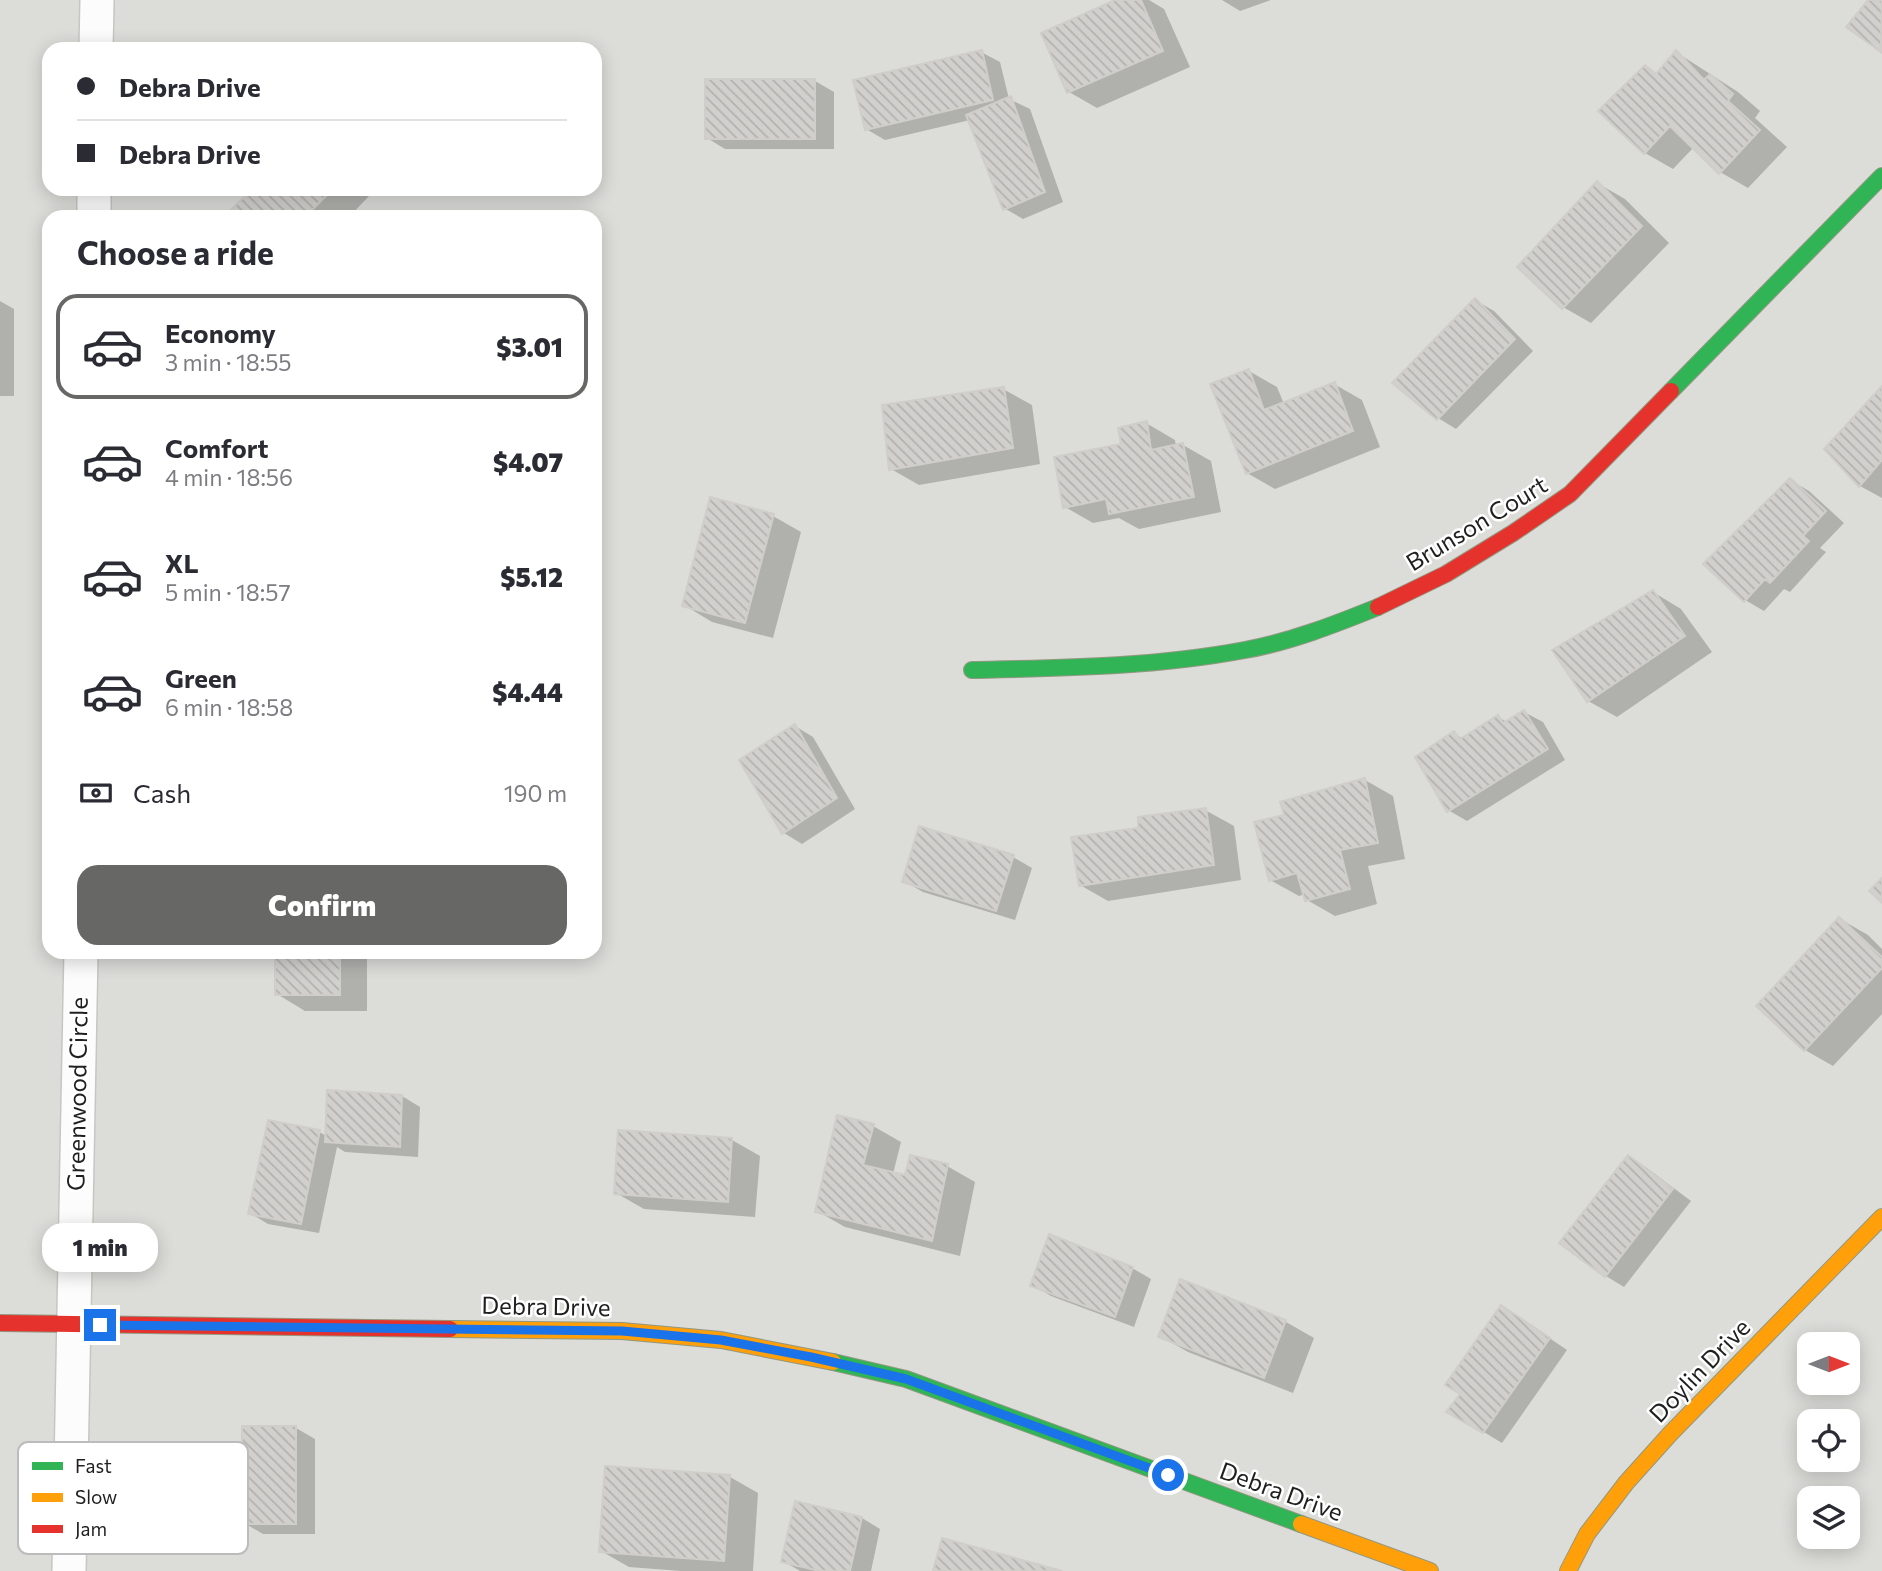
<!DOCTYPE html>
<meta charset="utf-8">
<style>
:root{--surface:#fff;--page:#f7f7f7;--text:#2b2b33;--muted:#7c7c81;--line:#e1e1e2;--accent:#676765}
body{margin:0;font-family:Commissioner,sans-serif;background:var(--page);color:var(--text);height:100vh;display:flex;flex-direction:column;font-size:26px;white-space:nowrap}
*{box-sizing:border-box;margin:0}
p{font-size:23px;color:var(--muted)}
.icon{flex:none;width:38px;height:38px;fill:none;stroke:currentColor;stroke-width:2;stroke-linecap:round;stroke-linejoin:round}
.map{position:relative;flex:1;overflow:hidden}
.panel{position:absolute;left:42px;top:210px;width:560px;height:749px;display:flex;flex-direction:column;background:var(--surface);border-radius:21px;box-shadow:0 4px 18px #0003}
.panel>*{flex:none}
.top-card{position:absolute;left:42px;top:42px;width:560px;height:154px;border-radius:21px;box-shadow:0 4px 18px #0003;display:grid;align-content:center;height:154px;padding:0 35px;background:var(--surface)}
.needle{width:46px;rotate:90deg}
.fabs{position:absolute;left:1797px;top:1332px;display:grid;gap:14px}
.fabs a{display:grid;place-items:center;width:63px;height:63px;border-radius:14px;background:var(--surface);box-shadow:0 4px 18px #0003;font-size:35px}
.end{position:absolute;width:32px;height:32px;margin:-16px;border:9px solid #1a73e8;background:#fff;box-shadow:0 0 0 4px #fff}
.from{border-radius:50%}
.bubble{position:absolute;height:49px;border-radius:21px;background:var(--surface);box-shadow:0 4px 18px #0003;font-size:23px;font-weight:800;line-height:49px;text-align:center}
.top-card b{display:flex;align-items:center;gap:24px;height:66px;font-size:26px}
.top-card b+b{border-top:2px solid var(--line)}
.top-card i{width:18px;height:18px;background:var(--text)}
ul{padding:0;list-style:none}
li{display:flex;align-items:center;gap:21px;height:105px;margin:0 14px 10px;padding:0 21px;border:4px solid transparent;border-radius:21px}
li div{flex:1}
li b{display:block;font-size:26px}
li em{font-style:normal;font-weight:800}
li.active{border-color:var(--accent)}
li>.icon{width:63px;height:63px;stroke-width:1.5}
h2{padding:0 35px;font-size:32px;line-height:84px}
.pay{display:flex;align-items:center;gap:18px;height:77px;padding:0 35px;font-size:26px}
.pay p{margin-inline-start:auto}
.primary-button{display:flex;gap:14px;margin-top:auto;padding:14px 35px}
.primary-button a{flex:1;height:80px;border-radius:21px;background:var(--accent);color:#fff;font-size:28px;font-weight:800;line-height:80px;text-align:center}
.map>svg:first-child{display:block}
.residential{fill:#dcdcd9;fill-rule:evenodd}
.shadow{fill:#0003}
.building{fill:url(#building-back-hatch);stroke:#d0cec9;stroke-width:2}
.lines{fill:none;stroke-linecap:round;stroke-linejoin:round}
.street-casing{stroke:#c6c6c4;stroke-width:36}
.fast-casing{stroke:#929880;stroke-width:18}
.slow-casing{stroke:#929880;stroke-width:18}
.jam-casing{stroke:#929880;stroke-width:18}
.street{stroke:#fcfcfc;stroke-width:33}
.fast{stroke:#30b455;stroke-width:16}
.slow{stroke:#ff9f0a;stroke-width:16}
.jam{stroke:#e5322d;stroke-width:16}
.route{stroke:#1a73e8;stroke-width:9}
.labels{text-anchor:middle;stroke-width:5;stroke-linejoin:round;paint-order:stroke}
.street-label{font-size:24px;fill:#1f1f1f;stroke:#fff}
.key{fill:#fff;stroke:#bcbcbc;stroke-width:2}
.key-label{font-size:19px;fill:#1f1f1f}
</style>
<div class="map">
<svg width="1882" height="1571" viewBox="0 0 1882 1571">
<defs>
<pattern id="building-back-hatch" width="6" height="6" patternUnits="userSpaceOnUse" patternTransform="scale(1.75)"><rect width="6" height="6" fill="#d2d0cd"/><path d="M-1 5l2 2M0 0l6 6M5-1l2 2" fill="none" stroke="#b4b2b0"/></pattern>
</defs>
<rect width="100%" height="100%" fill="#edede8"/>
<path class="residential" d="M0,0H1882V1571H0ZM49,49H595V189H49ZM49,217H595V952H49ZM1810,1344H1848V1382H1810ZM1810,1421H1848V1460H1810ZM1810,1498H1848V1536H1810Z"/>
<path class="shadow" d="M1119,0H1149L1164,9L1190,67L1097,108L1069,92Z
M1222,0H1271L1240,11Z
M981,52L1000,62L1009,99L1030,109L1063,202L1023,219L1004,208L970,120L885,140L866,129Z
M1676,52L1738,92L1760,111L1755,118L1787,147L1748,188L1720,172L1694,147L1673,169L1645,153L1601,111L1645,67L1658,74Z
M815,81L834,92V149H725L707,138Z
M1597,183L1625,199L1669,243L1591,323L1563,307Z
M255,189H362L369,196L349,217H227Z
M1475,300L1494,311L1533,351L1456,429L1438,418Z
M0,301L14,309V396H0Z
M1249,371L1277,387L1284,404L1334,384L1362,400L1380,447L1275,489L1247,473Z
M1882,388V498L1860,486Z
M1003,389L1032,405L1040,464L919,485L891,469Z
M1146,423L1175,440L1176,447L1183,445L1211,461L1221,512L1139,529L1119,518L1093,523L1065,507Z
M1790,480L1809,491L1844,523L1820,548L1826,552L1790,592L1784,589L1764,611L1745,600Z
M773,516L801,532L773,638L712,622L684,605Z
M1653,592L1681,609L1712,652L1617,717L1588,701Z
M1524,712L1543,722L1565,760L1467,821L1448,810L1454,733L1463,739L1498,717L1507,722Z
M795,726L813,737L855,809L802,844L784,833Z
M1365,780L1393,796L1405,859L1368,866L1377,904L1335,916L1307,900L1305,894L1299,896L1270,880L1287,817Z
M1205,810L1234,826L1241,880L1108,901L1080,885Z
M1013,857L1032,868L1015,920L923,892L904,881Z
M1840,919L1868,935L1882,949V1014L1833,1066L1805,1050Z
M277,952H367V1011H305L277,994Z
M402,1096L420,1107L418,1157L345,1152L337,1147L319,1233L268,1224L250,1213L319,1132L327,1136Z
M873,1126L901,1142L893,1174L906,1177L947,1166L975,1182L960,1256L845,1227L817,1211Z
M732,1140L760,1156L755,1217L644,1209L616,1193Z
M1629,1157L1647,1168L1691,1201L1624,1287L1606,1276Z
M1132,1268L1151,1279L1134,1327L1051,1296L1033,1285Z
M1181,1281L1286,1322L1314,1338L1293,1393L1188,1352L1160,1336Z
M1520,1318L1567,1350L1502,1443L1449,1411Z
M296,1428L315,1439V1534H263L244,1523Z
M730,1477L758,1493L753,1571H681L629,1567L601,1551Z
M862,1518L880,1529L871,1571H800L783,1561Z"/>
<path class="building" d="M1115,0H1141L1163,51L1067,93L1041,33Z
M1868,0H1882L1881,52L1846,27Z
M982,50L993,100L865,130L853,80Z
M1676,50L1704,80L1710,74L1733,94L1728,101L1760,130L1719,174L1670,126L1644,154L1598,111L1645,65L1656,74Z
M705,79H815V139H705Z
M1011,96L1045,192L1003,210L966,115Z
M1597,181L1642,226L1562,309L1517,267Z
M252,189H333L305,217H224Z
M1475,298L1515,339L1437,420L1392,383Z
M1249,369L1264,410L1335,382L1353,431L1246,474L1210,384Z
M1882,386V460L1859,487L1824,449Z
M1004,387L1013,448L889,470L882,405Z
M1147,421L1151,450L1183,443L1194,497L1109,514L1106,499L1063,508L1054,457L1121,444L1118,428Z
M1790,478L1826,511L1803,536L1809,541L1770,583L1765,579L1744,602L1703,564Z
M710,497L774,514L745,623L682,606Z
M1653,590L1685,636L1587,702L1552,650Z
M1524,710L1548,749L1447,812L1415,757L1454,731L1460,739L1498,715L1503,723Z
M795,724L837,798L782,834L739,760Z
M1365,778L1378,843L1340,850L1350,889L1305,901L1297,873L1269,881L1254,822L1284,815L1280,802Z
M1206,808L1214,865L1079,886L1071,837L1138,828V817Z
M919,826L1014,855L996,911L902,882Z
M1882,878V903L1869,891Z
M1839,917L1882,957V968L1804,1051L1756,1006Z
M275,952H340V995H275Z
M327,1090L402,1095L400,1147L325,1142Z
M837,1115L874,1124L863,1165L905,1175L910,1155L948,1164L932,1241L815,1212Z
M268,1120L320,1130L301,1224L248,1214Z
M618,1130L732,1138L728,1202L614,1194Z
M1628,1155L1673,1189L1605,1277L1559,1243Z
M1049,1234L1133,1267L1115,1317L1030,1286Z
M1180,1279L1286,1320L1264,1378L1158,1337Z
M1501,1305L1550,1338L1483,1433L1446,1412L1460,1394L1445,1385Z
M242,1426H296V1524H242Z
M605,1466L730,1475L724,1561L599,1552Z
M795,1501L862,1517L850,1571H820L781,1562Z
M942,1538L1062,1571H933Z"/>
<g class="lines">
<g class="street-casing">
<path id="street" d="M96,49L97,0
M94,217V189
M69,1571L81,952"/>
</g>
<g class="fast-casing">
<path id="fast" d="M1671,391L1882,176
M972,670C1063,668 1155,667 1245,650C1290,642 1336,624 1378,607
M833,1362L906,1379L1301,1524"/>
</g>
<g class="slow-casing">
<path id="slow" d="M450,1329L622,1331L721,1340L833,1362
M1301,1524L1430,1571
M1568,1571L1587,1534L1626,1483L1670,1434L1882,1217"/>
</g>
<g class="jam-casing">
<path id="jam" d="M1378,607L1446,574L1513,533L1570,494L1671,391
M0,1323L450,1329"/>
</g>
<use href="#street" class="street"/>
<use href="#fast" class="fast"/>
<use href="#slow" class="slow"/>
<use href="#jam" class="jam"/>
</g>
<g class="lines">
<path class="route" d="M100,1325L622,1331L721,1340L811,1357L906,1379L1168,1475"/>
</g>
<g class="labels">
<g class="street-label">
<text transform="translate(1477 524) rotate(-31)" y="8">Brunson Court</text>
<text transform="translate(78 1094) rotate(-89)" y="8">Greenwood Circle</text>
<text transform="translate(546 1307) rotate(1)" y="8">Debra Drive</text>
<text transform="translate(1700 1371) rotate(-46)" y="8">Doylin Drive</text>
<text transform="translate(1281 1492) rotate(20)" y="8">Debra Drive</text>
</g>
</g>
<rect x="18" y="1442" width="230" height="112" rx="10" class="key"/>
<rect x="32" y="1462" width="31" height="8" fill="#30b455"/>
<rect x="32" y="1493" width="31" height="9" fill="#ff9f0a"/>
<rect x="32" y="1525" width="31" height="8" fill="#e5322d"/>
<g class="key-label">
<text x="75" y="1473">Fast</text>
<text x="75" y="1504">Slow</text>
<text x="75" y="1536">Jam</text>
</g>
</svg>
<div class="fabs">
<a><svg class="needle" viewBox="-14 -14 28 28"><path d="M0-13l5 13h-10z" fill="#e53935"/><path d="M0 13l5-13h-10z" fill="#7c7c81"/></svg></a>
<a><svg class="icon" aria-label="locate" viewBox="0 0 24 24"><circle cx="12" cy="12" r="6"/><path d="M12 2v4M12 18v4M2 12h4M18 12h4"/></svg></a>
<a><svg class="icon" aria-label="layers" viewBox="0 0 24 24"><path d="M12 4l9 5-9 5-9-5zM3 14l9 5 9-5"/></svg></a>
</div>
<i class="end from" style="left:1168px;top:1475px"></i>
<i class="end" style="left:100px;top:1325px"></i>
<div class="bubble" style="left:42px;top:1223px;width:116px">1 min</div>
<div class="top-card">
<b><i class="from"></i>Debra Drive</b>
<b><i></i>Debra Drive</b>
</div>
<section class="panel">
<h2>Choose a ride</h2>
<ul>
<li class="active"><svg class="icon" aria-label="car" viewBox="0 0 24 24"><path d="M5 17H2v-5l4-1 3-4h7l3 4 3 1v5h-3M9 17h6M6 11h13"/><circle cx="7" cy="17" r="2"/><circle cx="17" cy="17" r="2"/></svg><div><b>Economy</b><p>3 min · 18:55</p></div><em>$3.01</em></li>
<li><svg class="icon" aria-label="car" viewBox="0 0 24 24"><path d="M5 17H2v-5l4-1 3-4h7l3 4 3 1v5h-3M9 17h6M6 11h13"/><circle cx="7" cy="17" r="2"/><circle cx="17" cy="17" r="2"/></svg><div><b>Comfort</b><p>4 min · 18:56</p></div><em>$4.07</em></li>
<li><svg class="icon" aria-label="car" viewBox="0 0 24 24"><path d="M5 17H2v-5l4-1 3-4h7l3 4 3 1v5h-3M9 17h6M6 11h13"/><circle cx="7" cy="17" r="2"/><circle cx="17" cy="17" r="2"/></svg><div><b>XL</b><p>5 min · 18:57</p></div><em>$5.12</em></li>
<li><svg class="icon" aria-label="car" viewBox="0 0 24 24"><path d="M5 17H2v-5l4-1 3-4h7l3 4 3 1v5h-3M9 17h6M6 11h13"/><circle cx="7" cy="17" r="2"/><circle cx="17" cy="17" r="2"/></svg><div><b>Green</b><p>6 min · 18:58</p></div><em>$4.44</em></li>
</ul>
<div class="pay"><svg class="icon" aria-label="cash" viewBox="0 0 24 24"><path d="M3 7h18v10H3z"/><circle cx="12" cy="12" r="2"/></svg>Cash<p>190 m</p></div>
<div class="primary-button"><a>Confirm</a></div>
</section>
</div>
